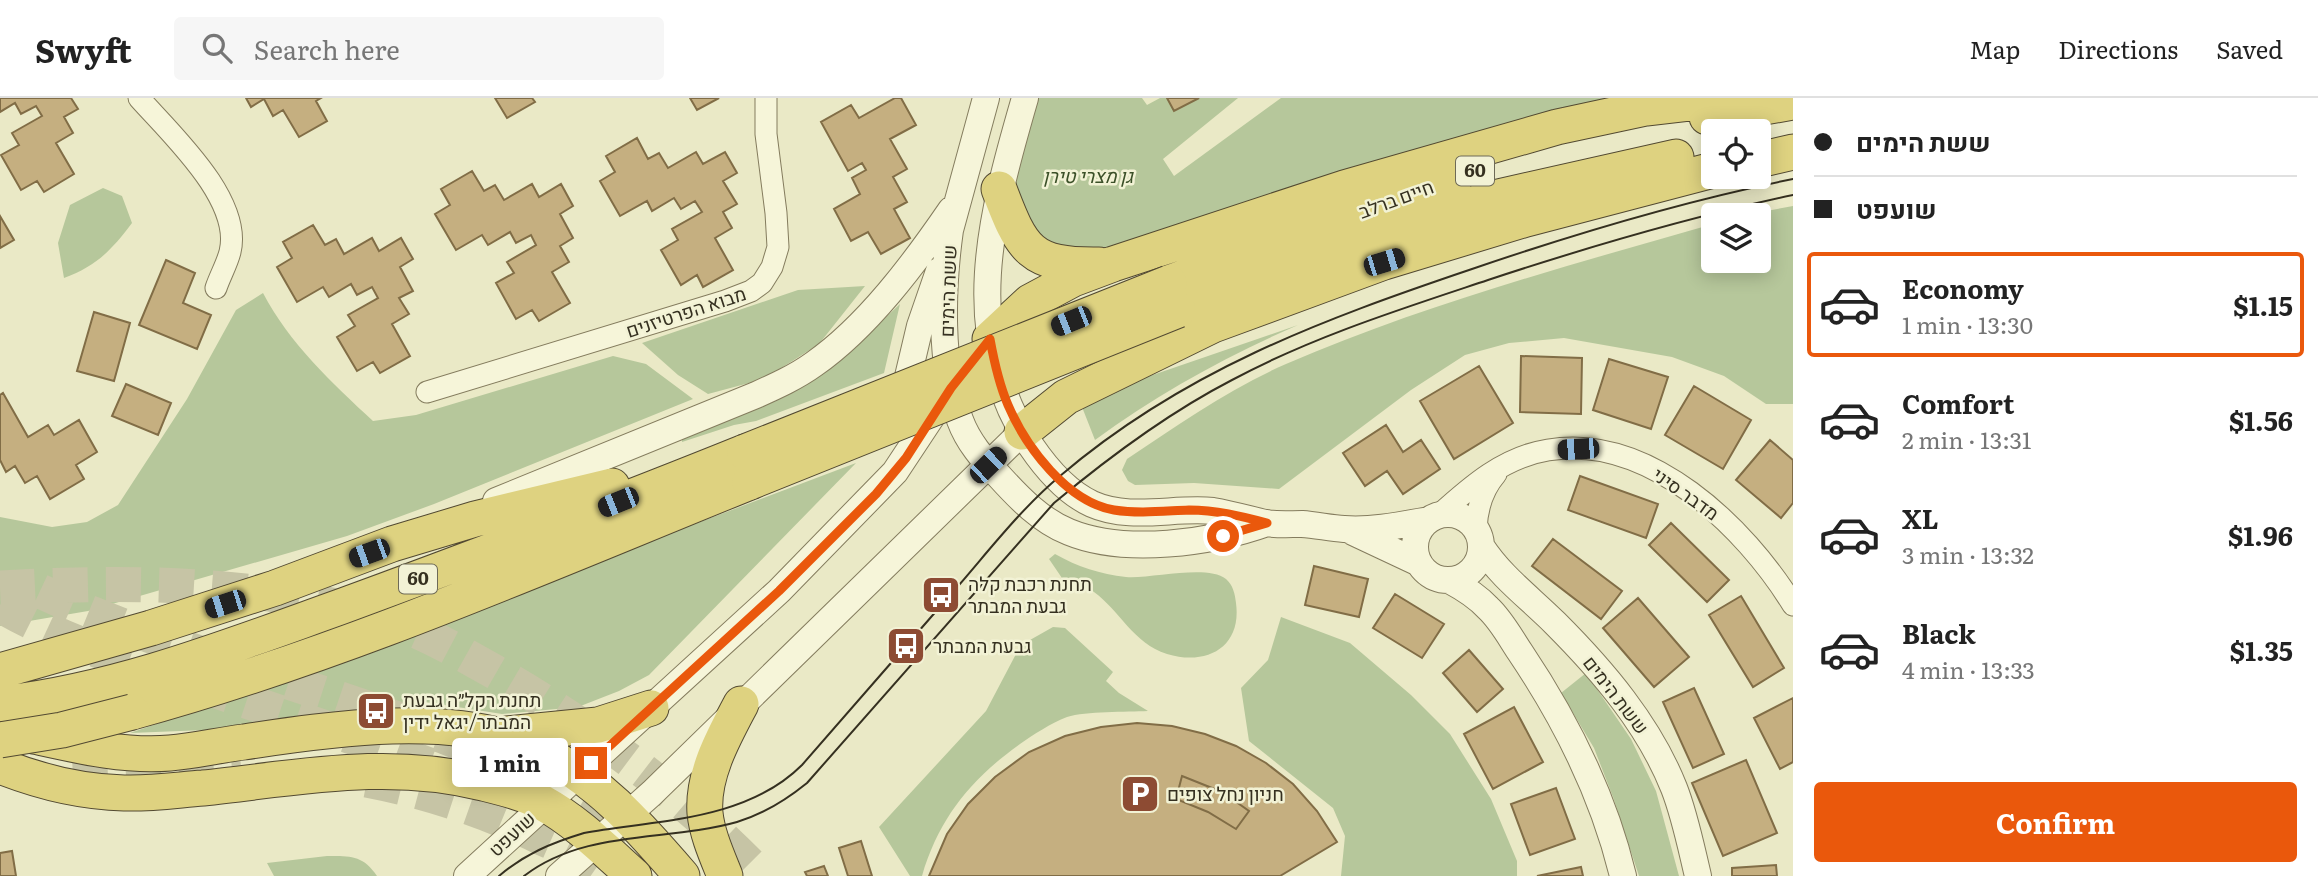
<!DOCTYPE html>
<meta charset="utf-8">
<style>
:root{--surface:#fff;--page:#f6f6f6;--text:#222;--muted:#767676;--line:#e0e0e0;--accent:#ea580c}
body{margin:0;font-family:Literata,Heebo,serif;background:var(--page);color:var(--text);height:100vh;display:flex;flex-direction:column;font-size:26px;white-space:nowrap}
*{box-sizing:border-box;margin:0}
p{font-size:23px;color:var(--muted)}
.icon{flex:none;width:38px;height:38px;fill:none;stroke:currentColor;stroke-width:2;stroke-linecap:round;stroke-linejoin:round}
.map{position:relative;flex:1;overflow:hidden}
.sheet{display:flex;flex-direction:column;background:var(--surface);width:525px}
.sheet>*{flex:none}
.guide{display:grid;align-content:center;height:154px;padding:0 21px;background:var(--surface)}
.tools{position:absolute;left:1701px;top:21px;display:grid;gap:14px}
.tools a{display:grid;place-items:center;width:70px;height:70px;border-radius:7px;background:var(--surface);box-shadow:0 4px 18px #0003;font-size:35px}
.end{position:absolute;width:32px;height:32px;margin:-16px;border:9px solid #ea580c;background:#fff;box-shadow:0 0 0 4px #fff}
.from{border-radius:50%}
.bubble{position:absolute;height:49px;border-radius:7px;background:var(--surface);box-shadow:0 4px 18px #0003;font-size:23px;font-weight:700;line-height:49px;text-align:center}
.car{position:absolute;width:21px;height:42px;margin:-21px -10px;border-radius:9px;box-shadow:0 0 5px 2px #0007;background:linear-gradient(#222 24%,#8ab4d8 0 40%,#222 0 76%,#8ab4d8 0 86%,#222 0)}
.guide b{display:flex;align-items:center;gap:24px;height:66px;font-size:26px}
.guide b+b{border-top:2px solid var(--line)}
.guide i{width:18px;height:18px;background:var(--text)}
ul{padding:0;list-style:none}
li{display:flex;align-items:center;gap:21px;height:105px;margin:0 14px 10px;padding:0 7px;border:4px solid transparent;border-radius:7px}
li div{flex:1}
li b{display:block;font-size:26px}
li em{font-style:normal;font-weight:700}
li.active{border-color:var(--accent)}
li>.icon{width:63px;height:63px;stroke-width:1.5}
.button{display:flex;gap:14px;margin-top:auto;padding:14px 21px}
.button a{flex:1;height:80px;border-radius:7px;background:var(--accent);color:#fff;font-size:28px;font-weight:700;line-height:80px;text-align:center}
header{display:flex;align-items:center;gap:42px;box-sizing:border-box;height:98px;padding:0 35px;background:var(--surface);border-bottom:2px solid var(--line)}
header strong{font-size:33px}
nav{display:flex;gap:38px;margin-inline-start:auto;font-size:24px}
.search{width:490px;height:63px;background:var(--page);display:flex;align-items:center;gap:18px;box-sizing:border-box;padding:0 24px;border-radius:7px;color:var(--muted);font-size:26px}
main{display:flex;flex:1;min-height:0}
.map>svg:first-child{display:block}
.green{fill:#b6c79b}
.building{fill:#c5af80;stroke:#816d46;stroke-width:2}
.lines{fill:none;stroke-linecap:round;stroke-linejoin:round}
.trunk-tunnel{stroke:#c6c4a5;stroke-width:35;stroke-dasharray:35 18;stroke-linecap:butt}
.minor-casing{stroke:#847c5e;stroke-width:23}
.tertiary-casing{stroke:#847c5e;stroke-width:28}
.trunk-casing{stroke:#524931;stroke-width:37}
.minor{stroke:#f6f5d9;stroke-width:21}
.tertiary{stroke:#f6f5d9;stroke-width:26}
.trunk{stroke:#ded280;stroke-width:35}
.tram{stroke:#353020;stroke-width:2}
.trunk-bridge-casing{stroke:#524931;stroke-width:37;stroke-linecap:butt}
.trunk-bridge{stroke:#ded280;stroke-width:35}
.route{stroke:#ea580c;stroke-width:9}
.labels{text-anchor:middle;stroke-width:5;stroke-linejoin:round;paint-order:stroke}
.shield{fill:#f2f2d5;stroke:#6e6a56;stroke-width:2}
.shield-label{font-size:18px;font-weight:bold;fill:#353020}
.park-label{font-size:19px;font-style:italic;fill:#3b5028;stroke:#f2f2d5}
.street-label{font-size:19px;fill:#353020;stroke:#f2f2d5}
.poi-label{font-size:19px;fill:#353020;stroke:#f2f2d5;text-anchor:start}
</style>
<header>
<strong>Swyft</strong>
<div class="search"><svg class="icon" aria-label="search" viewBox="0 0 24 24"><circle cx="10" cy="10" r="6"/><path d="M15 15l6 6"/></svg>Search here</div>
<nav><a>Map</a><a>Directions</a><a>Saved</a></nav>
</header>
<main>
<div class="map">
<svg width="1793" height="778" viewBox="0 0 1793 778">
<rect width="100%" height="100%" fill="#eae9c6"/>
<path class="green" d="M1036,0H1142L1147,7L1160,0H1167L1174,13L1199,0H1238L1163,61L1174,78L1281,0H1626L1094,154L1042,146L1010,90Z
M103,90L122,98L132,125C111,153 96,168 64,180L58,145L70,107Z
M1793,108V306H1766L1724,278L1672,259L1564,240L1509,245L1465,257L1411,292L1279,391L1194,385L1135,387L1128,383L1122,372L1127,361C1178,327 1229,291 1286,266C1423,207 1570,167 1713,126V163H1759V117H1744Z
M865,188L819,246L764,281L708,296L678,277L642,245L798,192Z
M263,195C289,245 332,285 373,323L416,317L613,258L646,266L693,301L434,406L347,438L88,513L0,528V419L52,429L87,424L118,407L187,301L236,212Z
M900,206L884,275L756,323L734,327L682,344V336L853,250Z
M1298,227C1227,258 1157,296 1095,342L1082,309L1144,280Z
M856,365L649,577L619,593L578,609L502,616L419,603L206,632L130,635L253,593Z
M1055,456C1078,469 1100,476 1126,479C1151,481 1207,466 1226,481C1233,487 1235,496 1236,505C1242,550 1206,568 1167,556C1133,545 1121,514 1094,494C1086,487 1075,485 1064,483L1049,461Z
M1281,519L1350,545L1411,597L1450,636L1491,701L1517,763V778H1341L1345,738L1333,710L1249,643L1241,590L1268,562Z
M1053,529L1065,530L1113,574L1106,583L1119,595L1148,613C1126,614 1086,613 1067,619C1051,625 1033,637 1020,646C971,681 939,720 922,778H910L879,729L986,613L1016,556L1030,542Z
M1586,575L1631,641L1656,693L1679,778H1639L1613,699L1594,650L1561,595Z
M327,758C350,758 363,757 377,778H274L267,765Z"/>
<path class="building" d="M0,0H71L78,11L64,19L73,35L56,45L74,76L44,94L37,83L21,92L1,57L19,47L12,35L42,18L36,8L21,16L15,5L0,14Z
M246,0H321L316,3L327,23L299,39L283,12L273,18L264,1L251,9Z
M495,0H532L535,4L507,20Z
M690,0H719L697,12Z
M895,0H901L916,27L890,41L907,71L893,79L907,104L894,111L910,140L881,156L868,134L851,143L834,111L860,96L852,80L866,72L862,65L848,73L821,24L851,7L859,20Z
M1167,0H1199L1174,13Z
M637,40L648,61L659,55L668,70L696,54L703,66L725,54L737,75L723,83L737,106L723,114L732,130L715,140L733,172L703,189L697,177L681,187L661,152L678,142L672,131L702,114L695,103L681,111L674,100L652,113L647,103L620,118L600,83L615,74L606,58Z
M472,73L484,93L495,87L504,102L532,86L539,99L561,86L573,108L560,116L573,140L560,148L569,164L552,174L570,205L539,223L532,212L516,221L496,185L514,175L507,164L536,147L531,137L516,145L510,134L488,147L482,137L456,152L435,116L450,107L441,91Z
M0,118L14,142L0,150Z
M313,127L325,147L336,141L344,156L372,140L379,153L401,140L413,161L400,169L413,193L399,200L409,216L392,226L410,258L380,275L373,264L357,273L337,239L355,228L348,217L378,200L372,189L357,197L351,186L329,199L323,189L297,204L277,169L292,160L283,144Z
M166,162L195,175L183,205L211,217L197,251L139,227Z
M94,214L130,225L114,283L77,273Z
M1521,258L1582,260L1581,316L1520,314Z
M1609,261L1668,279L1651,331L1593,312Z
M1479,268L1513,325L1454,361L1420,303Z
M126,286L171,305L158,337L112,318Z
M1694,288L1751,322L1723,371L1665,337Z
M3,295L28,339L48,327L54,337L79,322L97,354L76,367L84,381L50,401L37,378L25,385L15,368L6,374L0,362V297Z
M1386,327L1403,354L1421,342L1440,371L1403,396L1387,373L1365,388L1343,355Z
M1770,342L1793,362V405L1781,420L1736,382Z
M1580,378L1658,406L1646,440L1568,412Z
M1671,425L1729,482L1707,504L1649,447Z
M1553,441L1622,493L1601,521L1532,468Z
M1314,468L1368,481L1359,519L1305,507Z
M1395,496L1444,526L1422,560L1373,530Z
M1741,498L1784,570L1753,589L1709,517Z
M1638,500L1689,559L1654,589L1603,530Z
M1469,552L1503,591L1477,614L1443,575Z
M1694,590L1724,656L1693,670L1663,604Z
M1793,600V664L1780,671L1754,620Z
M1514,609L1543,664L1493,691L1464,636Z
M1137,625L1172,628L1205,636L1236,648L1266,665L1293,686L1317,713L1337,744L1280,778H929L947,736L968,706L995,679L1029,654L1065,638L1101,629Z
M1746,662L1777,735L1723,758L1692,685Z
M1182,678L1222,694L1249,713L1236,731L1208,714L1176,701Z
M1556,690L1575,741L1530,757L1511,706Z
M861,743L872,778H848L839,750Z
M12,753L16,778H0V755Z
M1776,767L1777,778H1732V770Z
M824,768L828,778H807L805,774Z
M1581,769L1583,778H1537Z"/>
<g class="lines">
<path class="trunk-tunnel" d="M0,490C129,483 263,483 388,522C423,533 461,555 493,573C591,629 682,696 761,778
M40,493C234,583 451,611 631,735
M0,507C66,546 141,568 213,592C291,618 369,644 445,673
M73,680L241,672
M367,682C429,694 487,713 544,741C567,751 590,762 609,778"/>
<g class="minor-casing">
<path id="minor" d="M139,0C171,36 243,102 230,154C227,166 220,178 216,190
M427,294L725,203L751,193L762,185L772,169L778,149L776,115L766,36V0
M1439,417C1471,388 1504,359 1548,352C1649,335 1745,429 1793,507
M1476,431C1477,410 1482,392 1496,376"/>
</g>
<g class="tertiary-casing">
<path id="tertiary" d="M986,0L950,132C942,189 939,267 960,322C968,344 983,361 999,378C1019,400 1041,423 1069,434C1125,457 1211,445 1267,425
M1025,0C991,117 958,237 1031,348C1046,370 1068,395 1092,406C1130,423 1174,409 1213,413C1231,416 1248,421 1265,425C1277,427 1290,426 1302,426C1316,427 1330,430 1344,431C1373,433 1401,427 1429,422
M902,304L920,228L939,173
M496,403L756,297C776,288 796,279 814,266C867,229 914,166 951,112
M1415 449a33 33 0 1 1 66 0a33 33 0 1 1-66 0Z
M1353,434L1419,465
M1481,448C1501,479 1530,500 1555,525C1603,573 1649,627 1674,690C1685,718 1691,749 1698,778
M1449,482C1464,490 1477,498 1488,510C1501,522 1510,539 1520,554C1565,621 1604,699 1623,778
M467,778L779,493L895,374L942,303
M559,778L652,695L1022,334"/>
</g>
<g class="trunk-casing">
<path id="trunk" d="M1707,19L1793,4
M1759,62L1793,54
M999,91C1022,152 1030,168 1099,167
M1169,185L1455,80
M1178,212L1362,143L1485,102L1676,59
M990,241L1030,204L1073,181L1113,166L1344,90L1557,29L1646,10L1732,0
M1022,334L1066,299L1213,227L1384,164L1526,121L1713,72
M0,573L151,530L275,490L392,446L475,421L612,388
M0,606C119,592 228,549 340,509C476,459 611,408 745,354
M132,614C344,556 547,466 750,384
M507,636L598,627L651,610
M29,637C75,647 123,659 170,655C195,653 219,647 244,644C328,631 457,612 536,651C598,681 638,727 682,778
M0,668C40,684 80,694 124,695C150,696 177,692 203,690C298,680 388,661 483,685C503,690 524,695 543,705C576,723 606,753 634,778
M725,778C717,758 707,736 705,715C702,677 724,638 741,606"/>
</g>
<use href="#minor" class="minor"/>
<use href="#tertiary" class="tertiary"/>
<use href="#trunk" class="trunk"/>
<path class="tram" d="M499,778C525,756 551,745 584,735C657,722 746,723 802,667C854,607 907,547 959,487C991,450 1022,410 1060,378C1183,273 1321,222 1472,171C1577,135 1684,103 1793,81
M524,778C585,731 666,744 737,724C764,716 786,702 807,685L1054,405C1109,359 1168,315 1232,282C1312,239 1401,211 1488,182C1588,149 1690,119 1793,97"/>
<g class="trunk-bridge-casing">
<path id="trunk-bridge" d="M745,354L1169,185
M750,384L1178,212
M0,642L62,632L132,614"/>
</g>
<use href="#trunk-bridge" class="trunk-bridge"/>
</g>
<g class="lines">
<path class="route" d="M591,665L779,493L876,396L906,360L951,290L990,241C994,263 999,286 1008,307C1026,349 1067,404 1114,412C1139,416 1164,413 1189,412C1216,412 1241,418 1267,425L1223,438"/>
</g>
<defs>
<g id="bus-square" transform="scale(2.0125)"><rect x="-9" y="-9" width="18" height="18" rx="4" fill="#8d4b33" stroke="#f2f2d5"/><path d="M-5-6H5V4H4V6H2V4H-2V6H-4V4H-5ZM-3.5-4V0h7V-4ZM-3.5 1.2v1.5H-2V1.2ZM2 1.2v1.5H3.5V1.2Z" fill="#fff"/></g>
<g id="parking-square" transform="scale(2.0125)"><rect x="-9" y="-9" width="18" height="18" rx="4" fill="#8d4b33" stroke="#f2f2d5"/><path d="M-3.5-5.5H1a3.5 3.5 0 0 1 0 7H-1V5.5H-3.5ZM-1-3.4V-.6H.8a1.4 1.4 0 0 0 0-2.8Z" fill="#fff"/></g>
</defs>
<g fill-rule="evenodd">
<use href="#bus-square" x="941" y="497"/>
<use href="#bus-square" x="906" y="548"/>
<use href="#bus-square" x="376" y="613"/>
<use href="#parking-square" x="1140" y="696"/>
</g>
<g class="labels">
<g class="shield">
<rect x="1456" y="58.5" width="38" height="29" rx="5"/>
<rect x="399" y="466.5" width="38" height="29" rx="5"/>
</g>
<g class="shield-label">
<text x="1475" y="79">60</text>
<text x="418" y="487">60</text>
</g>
<g class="park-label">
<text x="1088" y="85">גן מצרי טירן</text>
</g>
<g class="street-label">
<text transform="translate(1396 101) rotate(-20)" y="7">חיים ברלב</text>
<text transform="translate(948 193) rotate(-88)" y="7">ששת הימים</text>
<text transform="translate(686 214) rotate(-18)" y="7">מבוא הפרטיזנים</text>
<text transform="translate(1686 396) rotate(35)" y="7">מדבר סיני</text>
<text transform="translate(1616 597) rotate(52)" y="7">ששת הימים</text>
<text transform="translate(512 736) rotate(-43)" y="7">שועפט</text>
</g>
<g class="poi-label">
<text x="968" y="493">תחנת רכבת קלה<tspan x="968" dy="22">גבעת המבתר</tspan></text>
<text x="933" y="555">גבעת המבתר</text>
<text x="403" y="609">תחנת רקל״ה גבעת<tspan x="403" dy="22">המבתר/יגאל ידין</tspan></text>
<text x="1167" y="703">חניון נחל צופים</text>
</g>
</g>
</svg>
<div class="tools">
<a><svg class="icon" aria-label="locate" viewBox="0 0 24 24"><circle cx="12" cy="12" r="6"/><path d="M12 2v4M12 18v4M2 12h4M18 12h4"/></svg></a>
<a><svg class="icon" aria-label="layers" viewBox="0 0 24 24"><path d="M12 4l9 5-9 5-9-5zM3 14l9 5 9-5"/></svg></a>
</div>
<i class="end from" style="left:1223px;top:438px"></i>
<i class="end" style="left:591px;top:665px"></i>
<div class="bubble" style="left:452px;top:640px;width:116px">1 min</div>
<i class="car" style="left:1384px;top:164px;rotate:73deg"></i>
<i class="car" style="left:1071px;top:223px;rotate:248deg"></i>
<i class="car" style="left:1578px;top:351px;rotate:267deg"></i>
<i class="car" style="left:988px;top:367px;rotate:46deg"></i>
<i class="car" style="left:618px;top:404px;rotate:248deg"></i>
<i class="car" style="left:369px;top:455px;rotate:250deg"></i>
<i class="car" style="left:225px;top:506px;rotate:252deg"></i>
</div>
<section class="sheet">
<div class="guide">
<b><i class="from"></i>ששת הימים</b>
<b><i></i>שועפט</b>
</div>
<ul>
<li class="active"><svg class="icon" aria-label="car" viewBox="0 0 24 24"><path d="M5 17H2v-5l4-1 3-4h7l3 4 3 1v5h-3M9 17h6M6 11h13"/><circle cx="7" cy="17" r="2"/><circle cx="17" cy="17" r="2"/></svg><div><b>Economy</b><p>1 min · 13:30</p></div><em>$1.15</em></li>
<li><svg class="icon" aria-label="car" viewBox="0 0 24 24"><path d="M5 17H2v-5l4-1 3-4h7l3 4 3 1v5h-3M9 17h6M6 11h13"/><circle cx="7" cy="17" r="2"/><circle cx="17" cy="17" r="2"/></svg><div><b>Comfort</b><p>2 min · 13:31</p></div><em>$1.56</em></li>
<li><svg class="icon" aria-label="car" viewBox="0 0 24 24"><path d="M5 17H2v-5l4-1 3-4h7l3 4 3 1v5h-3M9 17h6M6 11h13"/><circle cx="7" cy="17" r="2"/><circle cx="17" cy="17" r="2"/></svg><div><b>XL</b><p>3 min · 13:32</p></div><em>$1.96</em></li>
<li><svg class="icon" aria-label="car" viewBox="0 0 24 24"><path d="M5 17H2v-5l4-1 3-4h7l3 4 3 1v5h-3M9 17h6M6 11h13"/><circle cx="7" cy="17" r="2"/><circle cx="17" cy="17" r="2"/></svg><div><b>Black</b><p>4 min · 13:33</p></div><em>$1.35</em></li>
</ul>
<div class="button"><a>Confirm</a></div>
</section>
</main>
